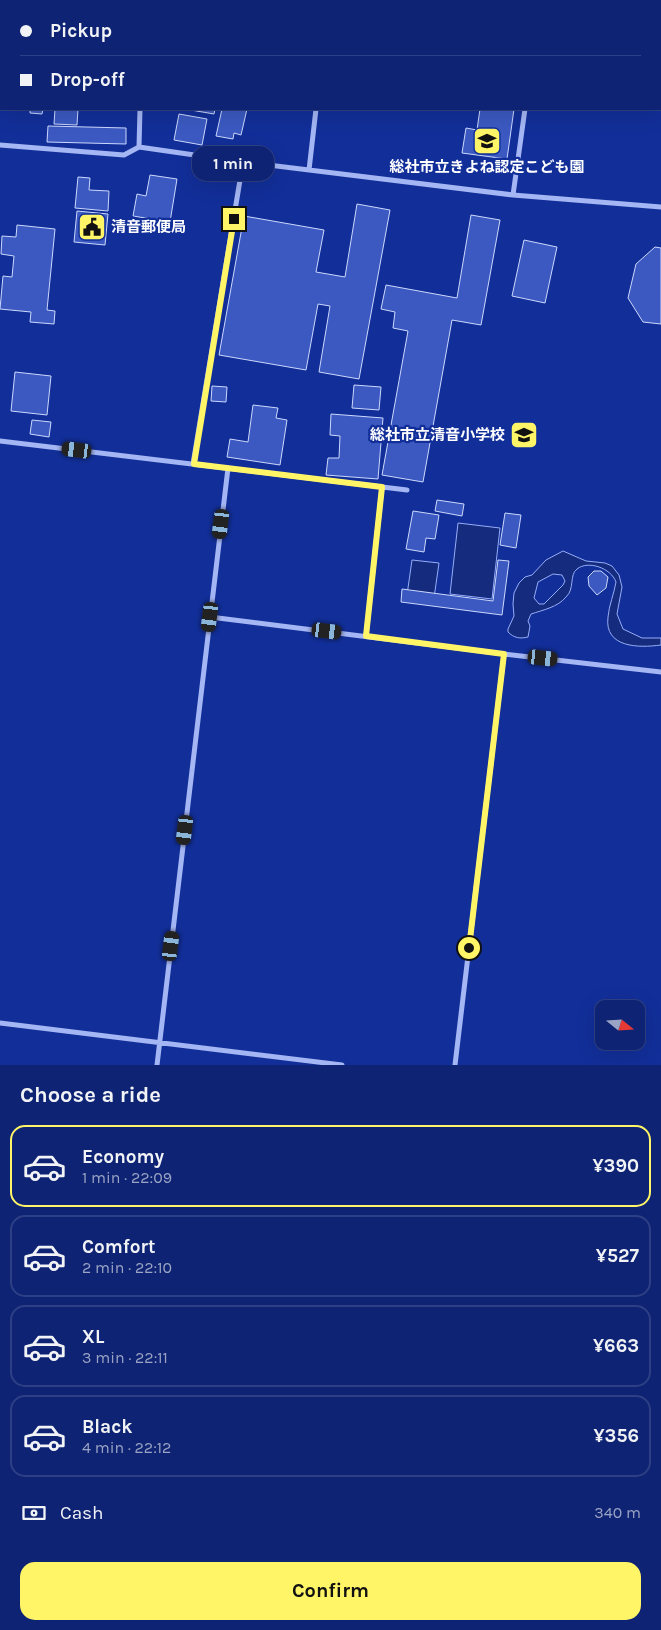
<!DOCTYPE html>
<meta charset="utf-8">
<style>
:root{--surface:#0e2373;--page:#1c2f7b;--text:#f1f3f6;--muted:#9ba4c4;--line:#2e4085;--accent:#fff567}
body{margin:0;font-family:Karla,"Noto Sans JP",sans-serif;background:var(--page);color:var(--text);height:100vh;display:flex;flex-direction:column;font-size:19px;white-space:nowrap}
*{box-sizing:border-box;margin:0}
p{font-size:16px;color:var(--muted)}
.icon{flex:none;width:28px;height:28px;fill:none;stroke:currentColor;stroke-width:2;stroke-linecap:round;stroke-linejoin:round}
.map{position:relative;height:1065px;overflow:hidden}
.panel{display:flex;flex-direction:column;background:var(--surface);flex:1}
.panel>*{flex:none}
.banner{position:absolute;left:0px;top:0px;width:661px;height:110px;box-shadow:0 5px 20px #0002,0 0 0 1px var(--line);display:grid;align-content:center;height:110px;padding:0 20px;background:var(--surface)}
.needle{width:32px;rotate:108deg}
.tools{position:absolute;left:595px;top:1000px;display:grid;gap:10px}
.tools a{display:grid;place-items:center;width:50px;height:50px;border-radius:10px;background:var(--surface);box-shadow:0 5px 20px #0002,0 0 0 1px var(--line);font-size:25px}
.end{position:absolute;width:22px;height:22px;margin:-11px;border:6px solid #fff567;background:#111;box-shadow:0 0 0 2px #111}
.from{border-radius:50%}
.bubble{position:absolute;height:35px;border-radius:15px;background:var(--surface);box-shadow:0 5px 20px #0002,0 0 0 1px var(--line);font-size:16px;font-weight:700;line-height:35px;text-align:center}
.car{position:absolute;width:15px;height:30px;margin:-15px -8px;border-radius:6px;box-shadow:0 0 4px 1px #0007;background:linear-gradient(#222 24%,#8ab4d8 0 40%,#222 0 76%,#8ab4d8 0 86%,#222 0)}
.banner b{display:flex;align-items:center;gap:18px;height:48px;font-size:19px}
.banner b+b{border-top:1px solid var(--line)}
.banner i{width:12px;height:12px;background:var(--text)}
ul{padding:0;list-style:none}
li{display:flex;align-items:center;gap:15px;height:82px;margin:0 10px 8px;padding:0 10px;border:2px solid var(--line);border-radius:15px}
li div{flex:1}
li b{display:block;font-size:19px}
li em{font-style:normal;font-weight:700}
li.on{border-color:var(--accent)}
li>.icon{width:45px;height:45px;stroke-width:1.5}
h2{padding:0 20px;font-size:22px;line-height:60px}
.pay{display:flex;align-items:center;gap:12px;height:55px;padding:0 20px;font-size:19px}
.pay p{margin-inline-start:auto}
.cta{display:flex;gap:10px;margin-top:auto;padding:10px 20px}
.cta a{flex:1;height:58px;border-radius:15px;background:var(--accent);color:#111;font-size:20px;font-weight:700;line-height:58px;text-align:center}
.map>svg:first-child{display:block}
.water{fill:#152b7d;stroke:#96adf7;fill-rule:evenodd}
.building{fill:#3b59c1;stroke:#ccd8fd}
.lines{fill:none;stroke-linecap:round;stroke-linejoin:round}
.street{stroke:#a4b6f3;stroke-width:5}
.route{stroke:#fff567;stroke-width:6}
.labels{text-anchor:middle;stroke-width:4.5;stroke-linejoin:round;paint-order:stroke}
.poi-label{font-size:15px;font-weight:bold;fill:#fff;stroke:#122f99}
</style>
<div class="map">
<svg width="661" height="1065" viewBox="0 0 661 1065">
<rect width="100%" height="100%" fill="#122f99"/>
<path class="water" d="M458,523L500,528L492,599L450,594Z
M563,551L586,561L605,563L612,566L619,575L622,587L617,614L623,629L642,638H661V645C639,648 604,648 608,617C609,605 614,594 616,582C611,568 588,560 577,569C569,575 575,589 566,597C558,607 543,610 531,614L528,621L530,626L528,637C520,639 514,638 508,632V629L514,616L513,604L514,593L519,583L525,577L532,575L546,560ZM553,574L562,575L565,581L563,585L544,604H539L534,598L538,582Z
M412,560L439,563L434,598L407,595Z"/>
<path class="building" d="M196,0H232L196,1Z
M445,0H530L445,1Z
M30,109H43L42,114L30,113Z
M55,109H78L77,125L54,124Z
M185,109H215L214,114Z
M222,109H247L241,135L234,133L233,139L216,136Z
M480,109H514L507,159L462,153L466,128L477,130Z
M179,114L207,119L202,145L174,140Z
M48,126L126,128V144L47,142Z
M150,175L177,179L170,222L133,216L137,194L146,196Z
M78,177L90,178L89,190L109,191L108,211L75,208Z
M357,204L390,210L359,379L319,372L330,306L318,304L306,370L219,355L244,216L324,230L316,272L345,277Z
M77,211L108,214L105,245L74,242Z
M471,215L500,220L481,325L452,320L423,482L382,475L408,331L393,328L395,312L381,309L386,285L457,298Z
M17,225L55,229L47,310L55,311L54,324L30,322L31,312L0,309L3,276L12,277L14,256L1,254L2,236L16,237Z
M524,240L557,247L545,303L512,296Z
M655,247L661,248V324L643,322L628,298L636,264Z
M15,372L51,376L47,415L11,411Z
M354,385L381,387L379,410L352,408Z
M212,386L227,387L226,402L211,401Z
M253,405L278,408L276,418L287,420L280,465L227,457L230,439L248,442Z
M331,414L383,418L378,479L326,475L328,458H339L340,436L330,435Z
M32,420L51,422L49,437L30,434Z
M437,500L464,504L462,516L435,511Z
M413,511L439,515L435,539L426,538L424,552L406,549Z
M505,513L521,515L516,548L500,545Z
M498,560L509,561L502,615L401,602L402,589L493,601Z
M594,571H601L608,577L606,588L597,595L589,586L588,577Z"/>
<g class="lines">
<path class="street" d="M146,1V0
M329,1V0
M539,1L540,0
M0,145L124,155L139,147L243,162L513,195L661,207
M139,147L140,109
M309,170L316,109
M513,195L525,109
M0,441L407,490
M193,464L243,162
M210,617L504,654L661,672
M366,636L382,487
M0,1023L342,1065
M157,1065L228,468
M455,1065L504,654"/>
</g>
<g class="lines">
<path class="route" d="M234,219L194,464L382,487L366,636L504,654L469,948"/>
</g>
<defs>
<g id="school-square" transform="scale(1.4375)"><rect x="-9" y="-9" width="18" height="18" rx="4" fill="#fff567" stroke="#122f99"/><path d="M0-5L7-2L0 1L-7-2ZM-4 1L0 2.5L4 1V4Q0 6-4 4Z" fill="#111"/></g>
<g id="civic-square" transform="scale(1.4375)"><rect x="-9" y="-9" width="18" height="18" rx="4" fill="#fff567" stroke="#122f99"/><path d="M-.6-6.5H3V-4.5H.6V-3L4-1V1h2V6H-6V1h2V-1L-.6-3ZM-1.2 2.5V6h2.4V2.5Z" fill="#111"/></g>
</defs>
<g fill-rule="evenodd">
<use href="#school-square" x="487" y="141"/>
<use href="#civic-square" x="92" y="227"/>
<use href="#school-square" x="524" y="435"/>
</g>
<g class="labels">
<g class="poi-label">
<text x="487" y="172">総社市立きよね認定こども園</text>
<text x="111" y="232" text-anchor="start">清音郵便局</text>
<text x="505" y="440" text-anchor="end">総社市立清音小学校</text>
</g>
</g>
</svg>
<div class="tools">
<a><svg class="needle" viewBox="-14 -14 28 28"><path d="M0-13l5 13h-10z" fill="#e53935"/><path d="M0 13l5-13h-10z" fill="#9ba4c4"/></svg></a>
</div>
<i class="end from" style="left:469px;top:948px"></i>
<i class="end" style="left:234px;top:219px"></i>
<div class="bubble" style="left:192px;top:146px;width:82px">1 min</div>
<i class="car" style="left:77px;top:450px;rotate:277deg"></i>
<i class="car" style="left:221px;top:524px;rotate:187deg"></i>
<i class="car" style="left:210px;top:617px;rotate:187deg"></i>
<i class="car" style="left:327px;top:631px;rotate:97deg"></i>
<i class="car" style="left:543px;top:658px;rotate:96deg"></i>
<i class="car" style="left:185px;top:830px;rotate:187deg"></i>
<i class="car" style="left:171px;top:946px;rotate:7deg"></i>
<div class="banner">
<b><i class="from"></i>Pickup</b>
<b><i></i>Drop-off</b>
</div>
</div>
<section class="panel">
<h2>Choose a ride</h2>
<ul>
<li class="on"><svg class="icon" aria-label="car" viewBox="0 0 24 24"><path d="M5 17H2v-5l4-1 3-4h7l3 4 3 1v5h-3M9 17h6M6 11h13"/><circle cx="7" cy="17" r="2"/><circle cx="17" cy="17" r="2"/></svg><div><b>Economy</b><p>1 min · 22:09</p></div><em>¥390</em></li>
<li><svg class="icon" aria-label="car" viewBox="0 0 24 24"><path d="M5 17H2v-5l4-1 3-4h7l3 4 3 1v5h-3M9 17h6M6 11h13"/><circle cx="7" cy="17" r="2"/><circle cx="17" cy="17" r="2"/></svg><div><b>Comfort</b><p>2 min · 22:10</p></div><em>¥527</em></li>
<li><svg class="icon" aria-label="car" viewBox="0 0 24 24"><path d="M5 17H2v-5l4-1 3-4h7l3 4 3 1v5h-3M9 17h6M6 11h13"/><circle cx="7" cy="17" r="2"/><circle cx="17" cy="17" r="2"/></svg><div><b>XL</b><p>3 min · 22:11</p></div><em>¥663</em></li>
<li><svg class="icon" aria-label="car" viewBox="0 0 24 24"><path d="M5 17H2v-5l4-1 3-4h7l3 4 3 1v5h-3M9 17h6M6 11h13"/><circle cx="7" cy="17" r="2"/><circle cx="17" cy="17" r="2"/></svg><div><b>Black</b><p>4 min · 22:12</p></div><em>¥356</em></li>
</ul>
<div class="pay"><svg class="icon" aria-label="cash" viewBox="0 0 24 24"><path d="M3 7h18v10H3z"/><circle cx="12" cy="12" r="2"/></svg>Cash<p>340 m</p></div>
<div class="cta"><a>Confirm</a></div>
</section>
